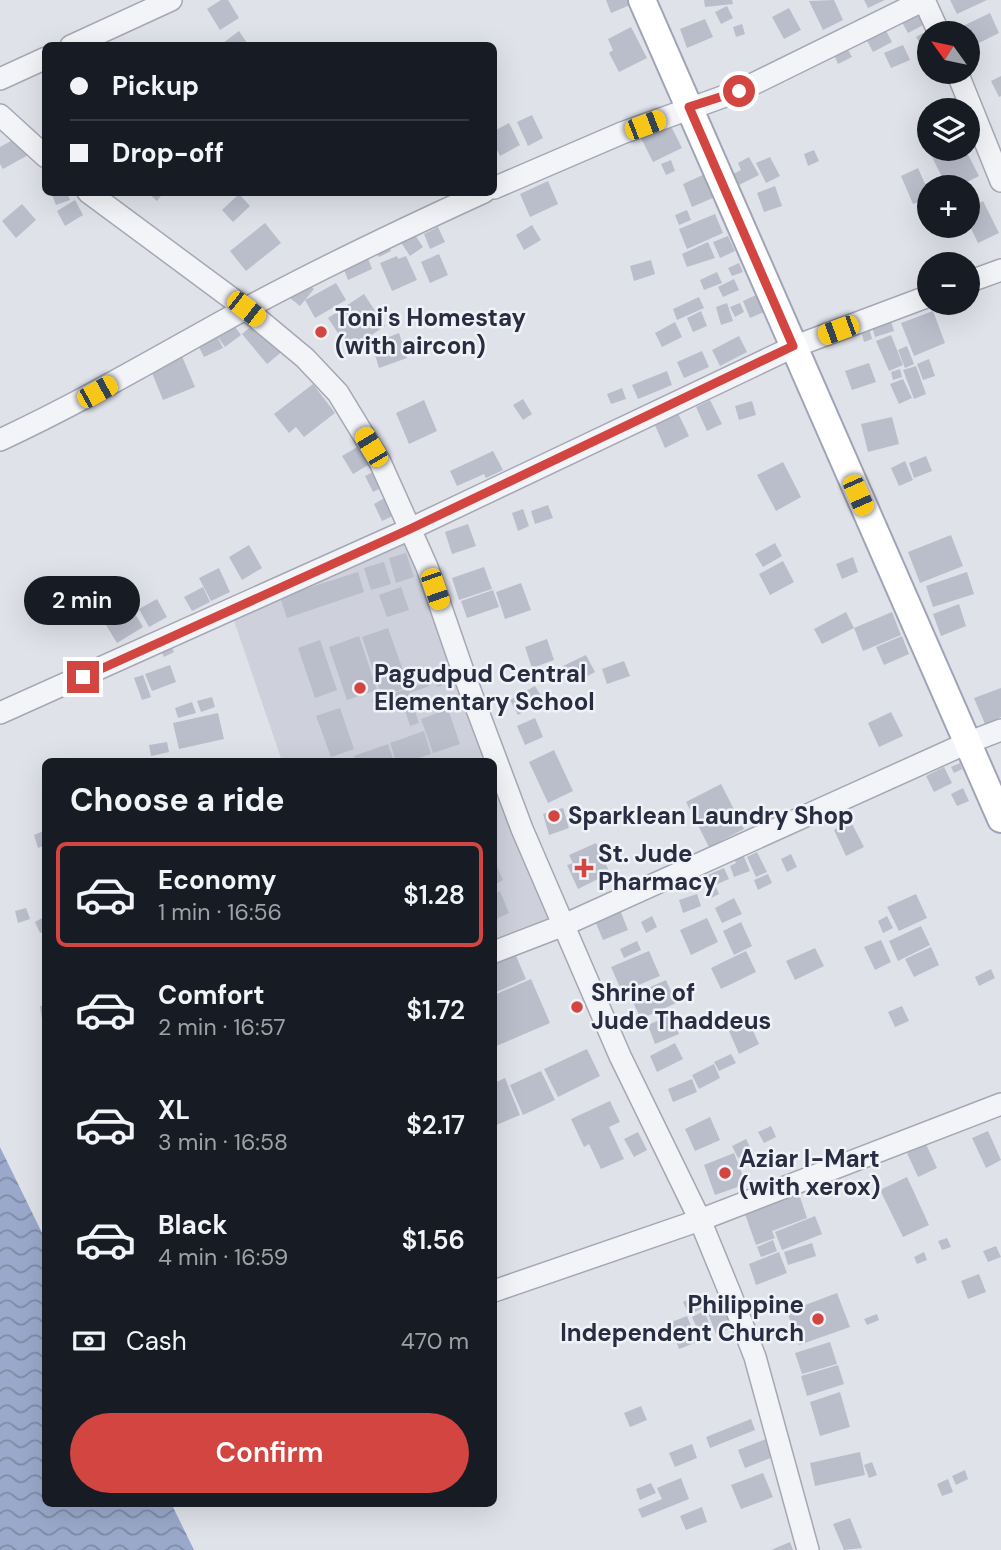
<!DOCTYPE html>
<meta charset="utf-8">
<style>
:root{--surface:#171b24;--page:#242831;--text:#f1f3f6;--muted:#9ea1a6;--line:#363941;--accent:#d34541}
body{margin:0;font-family:"DM Sans",sans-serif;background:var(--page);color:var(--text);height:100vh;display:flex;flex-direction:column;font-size:26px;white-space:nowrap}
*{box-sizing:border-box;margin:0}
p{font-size:23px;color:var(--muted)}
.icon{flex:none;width:38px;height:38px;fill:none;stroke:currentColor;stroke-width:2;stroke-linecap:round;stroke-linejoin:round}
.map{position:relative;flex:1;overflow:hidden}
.sheet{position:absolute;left:42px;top:758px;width:455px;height:749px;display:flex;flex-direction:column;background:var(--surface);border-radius:10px;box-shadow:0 7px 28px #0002}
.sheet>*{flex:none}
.banner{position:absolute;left:42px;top:42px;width:455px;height:154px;border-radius:10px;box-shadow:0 7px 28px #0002;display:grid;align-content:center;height:154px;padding:0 28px;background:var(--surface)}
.needle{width:46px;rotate:303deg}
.controls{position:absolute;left:917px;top:21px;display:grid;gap:14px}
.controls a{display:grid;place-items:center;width:63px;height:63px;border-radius:50%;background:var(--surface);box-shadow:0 7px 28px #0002;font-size:35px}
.end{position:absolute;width:32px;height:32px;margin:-16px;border:9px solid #d34541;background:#fff;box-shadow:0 0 0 4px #fff}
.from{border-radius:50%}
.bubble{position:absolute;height:49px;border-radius:24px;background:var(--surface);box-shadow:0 7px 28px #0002;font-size:23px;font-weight:600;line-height:49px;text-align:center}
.car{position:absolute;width:21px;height:42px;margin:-21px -10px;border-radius:9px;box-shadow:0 0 5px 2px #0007;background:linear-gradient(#f5c518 24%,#345 0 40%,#f5c518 0 76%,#345 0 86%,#f5c518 0)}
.banner b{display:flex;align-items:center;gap:24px;height:66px;font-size:26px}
.banner b+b{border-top:2px solid var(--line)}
.banner i{width:18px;height:18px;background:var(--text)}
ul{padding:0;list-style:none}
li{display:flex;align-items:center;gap:21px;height:105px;margin:0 14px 10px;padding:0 14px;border:4px solid transparent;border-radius:10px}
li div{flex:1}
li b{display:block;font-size:26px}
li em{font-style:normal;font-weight:600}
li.selected{border-color:var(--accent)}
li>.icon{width:63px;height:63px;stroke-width:1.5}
h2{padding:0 28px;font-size:32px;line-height:84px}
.pay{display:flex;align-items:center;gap:18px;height:77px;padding:0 28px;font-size:26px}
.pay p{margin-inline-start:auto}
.cta{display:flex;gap:14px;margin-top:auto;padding:14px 28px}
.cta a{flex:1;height:80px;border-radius:42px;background:var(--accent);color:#fff;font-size:28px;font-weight:600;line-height:80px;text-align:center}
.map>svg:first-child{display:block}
.built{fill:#ced1dc}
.water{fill:url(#water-waves)}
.building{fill:#babdca}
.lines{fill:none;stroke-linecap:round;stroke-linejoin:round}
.minor-casing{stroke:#a5a8b4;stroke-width:24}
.major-casing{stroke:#9fa4b6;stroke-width:30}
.minor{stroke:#f3f4f8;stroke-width:21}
.major{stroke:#fff;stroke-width:26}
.route{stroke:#d34541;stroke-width:9}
.poi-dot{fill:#d34541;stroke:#f0f2f7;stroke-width:2.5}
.labels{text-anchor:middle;stroke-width:5;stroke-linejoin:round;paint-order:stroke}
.poi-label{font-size:24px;font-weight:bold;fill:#282d42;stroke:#f0f2f7;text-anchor:start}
</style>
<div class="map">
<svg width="1001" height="1550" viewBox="0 0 1001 1550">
<defs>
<pattern id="water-waves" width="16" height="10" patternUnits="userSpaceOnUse" patternTransform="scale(1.75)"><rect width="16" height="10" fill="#9aa9cb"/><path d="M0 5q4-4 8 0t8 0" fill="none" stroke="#7e8aa6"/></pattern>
</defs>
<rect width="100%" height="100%" fill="#e0e2ea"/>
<path class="built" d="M407,540L491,761H282L232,615Z
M494,768L552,921L494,943Z"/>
<path class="water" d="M0,1147L45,1239L46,1503H171L194,1550H0Z"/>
<path class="building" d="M221,0H228L239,18L220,30L207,9Z
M606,0H628L630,5L611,13Z
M704,0H732L733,4L705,7Z
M834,0L843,20L823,30L809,1Z
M864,0H885L868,8Z
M950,0H987L957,14Z
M727,6L733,18L721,24L715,12Z
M917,7L925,24L908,33L899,17Z
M789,8L801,30L784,39L772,17Z
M990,13L999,33L973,46L963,26Z
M705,19L713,37L687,48L680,29Z
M882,23L892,42L873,52L863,33Z
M742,24L745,34L736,37L733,27Z
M631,27L647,58L619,72L609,53L613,50L608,39Z
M239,31L249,46H219Z
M923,33L928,42L921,45L916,37Z
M903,45L910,60L891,68L884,53Z
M847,48L852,57L838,64L834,55Z
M1001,76V96L999,97L991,81Z
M532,115L543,138L528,146L517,122Z
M668,120L682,148L653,162L639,134Z
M509,123L520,145L500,156L494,144V131Z
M20,136L30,154L3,169L0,164V147Z
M949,149H965L979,176L957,187H947L932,157Z
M814,150L819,161L808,166L804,154Z
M749,157L759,175L737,186L731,175L741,170L738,163Z
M770,157L780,176L766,183L756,163Z
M671,160L675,171L666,175L661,164Z
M918,168L925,184L934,179L938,187H929V199L913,204L901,176Z
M705,174L715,197L692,207L683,184Z
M548,181L558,204L530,217L520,194Z
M775,186L782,206L764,212L757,193Z
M51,192H67L70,200L56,205Z
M147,192H164L157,201Z
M239,194L250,206L233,222L222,210Z
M75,200L83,215L65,226L57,211Z
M983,201L999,233L978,243L968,222V208Z
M22,204L36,220L16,238L2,221Z
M687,210L691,220L679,225L675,215Z
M715,214L723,233L687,249L679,229Z
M265,223L281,243L246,271L230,251Z
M532,225L541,240L524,250L516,235Z
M438,227L445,242L430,249L424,234Z
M411,229L423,247L410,256L398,238Z
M728,236L735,251L720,258L713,242Z
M386,240L391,251L379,257L373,246Z
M708,242L715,258L687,267L682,254Z
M439,254L448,275L430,283L421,262Z
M367,256L372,269L348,280L343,267Z
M397,256L398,259L406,256L417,280L392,291L380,263Z
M651,260L655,274L634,281L630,266Z
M739,263L743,272L732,276L728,268Z
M717,272L722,283L704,290L700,280Z
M734,279L739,290L723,297L718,287Z
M304,281L314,289L300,306L290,298Z
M336,283L346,300L315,318L305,300Z
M364,294L385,326L349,350L328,318Z
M756,295L764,312L750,318L743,301Z
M699,297L704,308L677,320L673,309Z
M727,303L733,321L721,325L716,307Z
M740,303L744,312L735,317L730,307Z
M701,311L707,326L693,332L687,318Z
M933,311L945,343L914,356L901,323Z
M259,320L284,350L267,364L242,334Z
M891,321L894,331L875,337L872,327Z
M675,322L682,337L662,347L655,333Z
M233,324L241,335L225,347L217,336Z
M869,328L872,339L864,342L861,331Z
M399,333L407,358L379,368L375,355L380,353L376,342Z
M891,335L903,365L889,371L876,341Z
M217,336L223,348L204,357L198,345Z
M739,336L747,352L720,366L712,350Z
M907,346L914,364L905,368L898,350Z
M702,351L709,367L684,378L677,362Z
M181,354L195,387L163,400L150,368Z
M929,359L935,376L923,380L917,364Z
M869,363L876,382L852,390L845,371Z
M916,366L926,394L914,399L903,370Z
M900,369L902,377L893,380L891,372Z
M667,371L672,385L638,399L632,385Z
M903,379L912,398L899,404L890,384Z
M313,384L335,413L304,437L296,427L289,433L274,414Z
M622,388L626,399L611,404L607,394Z
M523,399L532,414L523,420L513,405Z
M424,400L437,431L409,444L396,413Z
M710,400L722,424L707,431L696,407Z
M752,401L756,415L739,420L735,406Z
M677,411L689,436L665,448L654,423Z
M892,417L899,444L868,452L861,424Z
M364,443L375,461L353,474L342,456Z
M493,451L503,470L486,478L484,474L457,486L450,471Z
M926,456L932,471L914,478L909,463Z
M905,461L913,480L899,486L891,468Z
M783,462L801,497L776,511L757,475Z
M379,469L387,485L373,492L365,476Z
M390,495L399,513L382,521L374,504Z
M548,505L553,518L535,524L531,511Z
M523,509L529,526L518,531L512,513Z
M468,524L476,546L452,554L445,532Z
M951,535L963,566L920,583L908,552Z
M775,543L782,556L763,567L755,554Z
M249,545L262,568L242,580L229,557Z
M406,553L414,577L396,583L389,558Z
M853,557L858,572L842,579L836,564Z
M783,561L794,582L770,595L759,574Z
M384,562L391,584L371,590L364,568Z
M484,567L492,589L459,600L452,578Z
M219,568L230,592L211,601L199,578Z
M358,572L364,592L287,618L280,597Z
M967,572L974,594L933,607L926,586Z
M521,583L531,610L505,619L496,592Z
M203,587L210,602L192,611L184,597Z
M401,587L409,610L387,617L379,595Z
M493,590L499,607L467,618L461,601Z
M157,599L167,617L149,627L139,609Z
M959,604L966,626L941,636L933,614Z
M132,609L143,627L117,643L106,625Z
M846,612L854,628L822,644L814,629Z
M892,612L901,635L863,651L854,628Z
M388,628L409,687L382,696L362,637Z
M359,636L377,690L347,700L329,647Z
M902,636L909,654L884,665L876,647Z
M547,639L554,660L532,668L525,647Z
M168,640L174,652L164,657L158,645Z
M320,640L337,690L315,698L298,648Z
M586,655L595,672L572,684L563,666Z
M624,661L630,676L607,684L602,669Z
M170,665L176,682L152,691L145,674Z
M451,668L455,681L437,687L433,675Z
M143,675L151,697L142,700L134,678Z
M428,682L430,686L409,693L419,723L410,726L401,697L374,706L372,700Z
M535,686L544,701L518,715L510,700Z
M1001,688V717L985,724L974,698Z
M212,697L215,707L201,712L197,701Z
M192,702L196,713L178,718L175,708Z
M340,708L354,749L331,757L316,716Z
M448,709L460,744L433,753L421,719Z
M891,712L903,736L879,747L868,723Z
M218,713L224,739L179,749L173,723Z
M535,718L543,737L525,745L517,726Z
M424,731L431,754L409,761H396L390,743Z
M167,742L169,752L151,756L149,745Z
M388,744L394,761H356L354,756Z
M554,750L573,791L548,803L529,762Z
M960,763L962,769L954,773L951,767Z
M944,767L952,783L934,792L926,776Z
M721,784L744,829L709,847L686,802Z
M963,788L969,801L957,806L951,794Z
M563,808L569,828L549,835L543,814Z
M851,822L864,847L846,856L834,830Z
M46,830V845L38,848L34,835Z
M596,843L609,871L597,876L598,879L578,889L567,865L573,863L569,855Z
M742,852L750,871L734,877L730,866L736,863L733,856Z
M757,852L767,872L756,877L747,857Z
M791,854L797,867L787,872L781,859Z
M494,860L503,880L494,885Z
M724,868L729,879L708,888L703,877Z
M768,874L772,883L758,890L754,880Z
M716,887L719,894L711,898L708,890Z
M500,891L509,913L494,920V894Z
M697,894L701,906L683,913L679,900Z
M916,894L927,918L899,931L887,907Z
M734,898L742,914L722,923L715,908Z
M26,908L30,919L18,923L15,911Z
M620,910L628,930L603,940L595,921Z
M652,916L657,927L646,933L641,922Z
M887,916L893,928L883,933L878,921Z
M44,917L46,931L40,933L35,922Z
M707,918L718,942L691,955L680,930Z
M741,922L752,946L734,955L723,931Z
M921,926L930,945L898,961L889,941Z
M881,940L891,962L875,970L864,947Z
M637,941L641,950L624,958L620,949Z
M931,947L939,965L914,977L905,959Z
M815,948L824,966L795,980L786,961Z
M513,949L526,979L494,993V957Z
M649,951L660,976L622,992L611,967Z
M746,951L756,972L721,989L711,968Z
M991,969L995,978L979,986L975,977Z
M531,979L550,1023L494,1047V995Z
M666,980L676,1003L641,1019L630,996Z
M40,1006H46V1019H42Z
M902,1006L909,1021L895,1027L888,1012Z
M671,1015L679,1034L655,1044L648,1025Z
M749,1022L759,1044L739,1054L729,1031Z
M675,1043L683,1059L657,1072L650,1056Z
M587,1049L600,1076L558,1097L544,1069Z
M731,1054L736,1063L719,1071L714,1062Z
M714,1064L720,1078L699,1089L692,1075Z
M541,1071L555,1100L523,1115L510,1085Z
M505,1078L520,1115L494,1126V1083Z
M692,1079L697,1092L673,1102L668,1089Z
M610,1101L620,1122L609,1127L624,1159L601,1169L589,1144L584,1147L571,1119Z
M710,1117L720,1140L695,1151L685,1129Z
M771,1126L776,1137L764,1143L758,1132Z
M988,1131L1001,1160L986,1168L972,1138Z
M638,1132L647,1150L634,1157L624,1139Z
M746,1139L752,1151L738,1158L732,1146Z
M926,1144L937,1168L918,1177L907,1153Z
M734,1153L746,1184L715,1195L704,1165Z
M907,1177L929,1225L903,1237L880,1190Z
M799,1194L807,1218L772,1231L775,1238L756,1245L745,1214Z
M815,1216L822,1234L782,1250L775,1232Z
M947,1238L951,1247L942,1250L938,1241Z
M773,1240L777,1251L761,1257L757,1247Z
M812,1243L816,1256L788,1265L784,1252Z
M996,1246L1001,1257L988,1262L983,1251Z
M779,1252L787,1273L756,1285L749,1264Z
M924,1252L927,1260L917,1264L914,1257Z
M979,1274L986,1292L968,1299L961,1281Z
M837,1293L850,1327L799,1345L787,1312Z
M701,1294L707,1306L689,1315L683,1302Z
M725,1304L733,1327L716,1334L707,1311Z
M704,1311L709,1323L697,1328L692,1317Z
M877,1314L879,1320L867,1325L864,1319Z
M687,1316L697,1342L679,1349L669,1323Z
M771,1327L785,1335L781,1341L768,1332Z
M830,1342L837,1364L802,1374L795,1353Z
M838,1365L844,1384L807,1396L801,1376Z
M840,1392L850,1427L820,1436L810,1402Z
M641,1406L647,1420L630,1427L624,1413Z
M751,1419L755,1430L710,1448L706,1437Z
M766,1439L773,1457L745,1468L738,1450Z
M692,1444L697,1458L675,1467L669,1453Z
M860,1452L865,1475L815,1486L810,1463Z
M872,1462L877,1475L869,1478L864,1465Z
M965,1470L968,1479L956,1485L952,1476Z
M763,1473L773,1497L741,1509L731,1485Z
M681,1478L689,1499L642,1518L638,1509L662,1499L657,1488Z
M948,1479L953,1492L942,1496L937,1484Z
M651,1483L656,1493L640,1500L636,1489Z
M702,1507L707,1522L686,1530L680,1516Z
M850,1518L862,1548L844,1550L833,1524Z
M790,1542L793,1550H771Z"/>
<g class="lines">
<g class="minor-casing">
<path id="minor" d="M71,46L171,0
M957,72L1001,181
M0,79L46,58
M0,115L46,157
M494,188L622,133L739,91L924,0L939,33
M88,192L246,309L305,358L338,393L380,462L427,567L465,677L522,829L620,1056L700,1220L730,1293L755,1357L808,1550
M968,282L1001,270
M0,440C84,401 163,354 245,309C323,267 403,229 484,192
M0,713L410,529L793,347L929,296
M494,952L564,925L967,743L1001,730
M494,1291L700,1220L1001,1104"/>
</g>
<g class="major-casing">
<path id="major" d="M642,0L1001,819"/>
</g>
<use href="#minor" class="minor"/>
<use href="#major" class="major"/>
</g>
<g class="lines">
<path class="route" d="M83,677L410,529L793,346L689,107L739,91"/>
</g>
<g class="poi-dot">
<circle cx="321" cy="332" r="7"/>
<circle cx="360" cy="688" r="7"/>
<circle cx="554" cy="816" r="7"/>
<path d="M580.5 857.5h7v7h7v7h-7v7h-7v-7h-7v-7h7z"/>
<circle cx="577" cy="1007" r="7"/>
<circle cx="725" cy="1173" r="7"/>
<circle cx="818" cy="1319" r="7"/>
</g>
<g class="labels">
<g class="poi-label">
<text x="335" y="326">Toni's Homestay<tspan x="335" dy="28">(with aircon)</tspan></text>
<text x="374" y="682">Pagudpud Central<tspan x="374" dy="28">Elementary School</tspan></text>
<text x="568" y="824">Sparklean Laundry Shop</text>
<text x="598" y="862">St. Jude<tspan x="598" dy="28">Pharmacy</tspan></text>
<text x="591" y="1001">Shrine of<tspan x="591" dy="28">Jude Thaddeus</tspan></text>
<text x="739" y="1167">Aziar I-Mart<tspan x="739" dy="28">(with xerox)</tspan></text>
<text x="804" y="1313" text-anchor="end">Philippine<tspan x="804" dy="28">Independent Church</tspan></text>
</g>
</g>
</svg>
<div class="controls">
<a><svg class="needle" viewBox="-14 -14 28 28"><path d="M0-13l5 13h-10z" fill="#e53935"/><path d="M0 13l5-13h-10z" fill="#9ea1a6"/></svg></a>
<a><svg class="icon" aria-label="layers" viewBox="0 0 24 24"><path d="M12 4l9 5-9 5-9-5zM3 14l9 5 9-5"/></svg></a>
<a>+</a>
<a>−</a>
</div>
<i class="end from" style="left:739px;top:91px"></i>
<i class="end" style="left:83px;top:677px"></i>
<div class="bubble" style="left:24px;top:576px;width:116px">2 min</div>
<i class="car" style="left:645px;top:125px;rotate:69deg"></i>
<i class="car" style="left:246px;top:309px;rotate:128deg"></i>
<i class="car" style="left:838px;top:330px;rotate:250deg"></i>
<i class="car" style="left:97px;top:392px;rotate:61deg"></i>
<i class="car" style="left:371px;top:447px;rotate:329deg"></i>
<i class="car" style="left:858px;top:495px;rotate:156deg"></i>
<i class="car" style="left:435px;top:589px;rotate:161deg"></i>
<div class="banner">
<b><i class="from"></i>Pickup</b>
<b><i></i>Drop-off</b>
</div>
<section class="sheet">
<h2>Choose a ride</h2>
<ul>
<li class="selected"><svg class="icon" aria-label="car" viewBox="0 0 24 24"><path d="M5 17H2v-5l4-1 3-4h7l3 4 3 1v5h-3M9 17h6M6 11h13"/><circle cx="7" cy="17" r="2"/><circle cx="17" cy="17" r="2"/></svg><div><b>Economy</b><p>1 min · 16:56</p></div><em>$1.28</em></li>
<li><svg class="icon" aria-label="car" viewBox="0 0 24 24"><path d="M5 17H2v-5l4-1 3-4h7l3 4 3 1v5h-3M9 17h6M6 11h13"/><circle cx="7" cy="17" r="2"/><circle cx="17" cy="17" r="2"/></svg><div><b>Comfort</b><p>2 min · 16:57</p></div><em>$1.72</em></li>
<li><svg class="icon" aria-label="car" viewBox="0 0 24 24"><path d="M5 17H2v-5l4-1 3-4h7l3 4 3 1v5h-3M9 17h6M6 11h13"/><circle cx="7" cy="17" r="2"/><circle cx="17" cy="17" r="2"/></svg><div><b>XL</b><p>3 min · 16:58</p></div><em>$2.17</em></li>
<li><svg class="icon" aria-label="car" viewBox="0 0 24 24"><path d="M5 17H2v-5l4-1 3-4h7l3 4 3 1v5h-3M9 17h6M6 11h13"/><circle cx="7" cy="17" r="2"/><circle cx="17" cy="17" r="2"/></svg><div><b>Black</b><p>4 min · 16:59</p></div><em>$1.56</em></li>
</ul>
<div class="pay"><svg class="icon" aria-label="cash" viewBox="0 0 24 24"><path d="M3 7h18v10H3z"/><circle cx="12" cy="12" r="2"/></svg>Cash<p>470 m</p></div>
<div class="cta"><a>Confirm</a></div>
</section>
</div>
